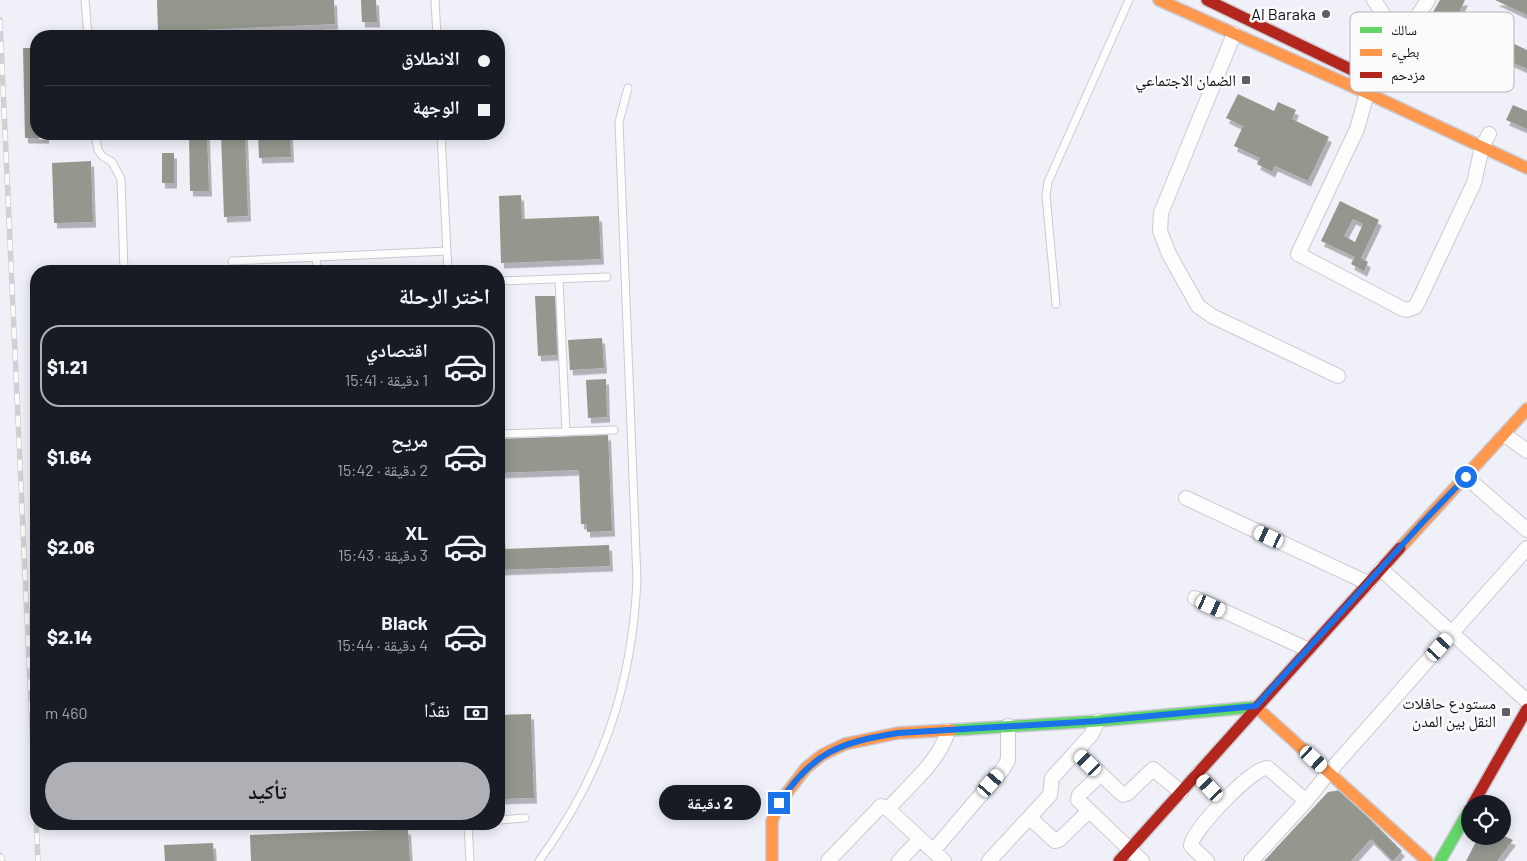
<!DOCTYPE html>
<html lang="ar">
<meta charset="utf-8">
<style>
:root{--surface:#171b24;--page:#242831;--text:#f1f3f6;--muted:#9ea1a6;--line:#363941;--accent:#afb0b5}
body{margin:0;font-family:Barlow,"Noto Naskh Arabic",sans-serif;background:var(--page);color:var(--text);direction:rtl;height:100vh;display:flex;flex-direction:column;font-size:19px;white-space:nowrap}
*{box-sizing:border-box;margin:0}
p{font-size:16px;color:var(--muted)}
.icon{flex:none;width:28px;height:28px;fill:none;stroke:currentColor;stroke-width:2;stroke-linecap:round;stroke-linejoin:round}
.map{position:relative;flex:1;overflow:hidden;direction:ltr}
.panel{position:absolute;left:30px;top:265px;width:475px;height:565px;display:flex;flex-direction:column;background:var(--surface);border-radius:20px;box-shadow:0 2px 12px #0003;direction:rtl}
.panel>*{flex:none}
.guide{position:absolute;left:30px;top:30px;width:475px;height:110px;border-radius:20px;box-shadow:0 2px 12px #0003;direction:rtl;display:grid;align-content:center;height:110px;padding:0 15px;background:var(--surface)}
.buttons{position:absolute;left:1461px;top:795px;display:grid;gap:10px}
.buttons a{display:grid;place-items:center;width:50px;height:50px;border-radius:50%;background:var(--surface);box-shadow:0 2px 12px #0003;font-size:25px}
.end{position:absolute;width:22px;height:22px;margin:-11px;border:6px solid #1a73e8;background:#fff;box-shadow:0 0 0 2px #fff}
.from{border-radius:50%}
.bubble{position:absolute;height:35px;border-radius:18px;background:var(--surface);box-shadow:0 2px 12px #0003;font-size:16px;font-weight:800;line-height:35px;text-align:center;direction:rtl}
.car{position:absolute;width:15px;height:30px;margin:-15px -8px;border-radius:6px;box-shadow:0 0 4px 1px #0007;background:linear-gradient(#fff 24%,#345 0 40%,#fff 0 76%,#345 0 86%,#fff 0)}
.guide b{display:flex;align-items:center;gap:18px;height:48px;font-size:19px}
.guide b+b{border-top:1px solid var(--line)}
.guide i{width:12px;height:12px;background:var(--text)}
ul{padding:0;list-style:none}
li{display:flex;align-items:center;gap:15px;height:82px;margin:0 10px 8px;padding:0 5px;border:2px solid transparent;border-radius:20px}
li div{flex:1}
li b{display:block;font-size:19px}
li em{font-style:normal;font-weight:800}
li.on{border-color:var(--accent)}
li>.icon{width:45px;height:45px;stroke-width:1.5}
h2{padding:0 15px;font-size:22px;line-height:60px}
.pay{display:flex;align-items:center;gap:12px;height:55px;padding:0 15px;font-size:19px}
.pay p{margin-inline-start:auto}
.button{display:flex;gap:10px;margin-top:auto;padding:10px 15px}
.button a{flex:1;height:58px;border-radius:30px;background:var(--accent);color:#111;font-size:20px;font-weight:800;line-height:58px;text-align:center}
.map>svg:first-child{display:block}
.building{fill:#94978e;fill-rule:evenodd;filter:url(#shadow)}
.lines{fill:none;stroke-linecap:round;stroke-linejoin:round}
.lane-casing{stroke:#cbcad3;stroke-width:9}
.street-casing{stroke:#cbcad3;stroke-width:16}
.fast-casing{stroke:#cbcad3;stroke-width:14}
.slow-casing{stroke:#cbcad3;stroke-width:14}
.jam-casing{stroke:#cbcad3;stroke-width:14}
.lane{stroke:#fdfdfe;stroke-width:7}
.street{stroke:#fdfdfe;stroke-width:14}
.fast{stroke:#63d668;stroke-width:11}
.slow{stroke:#ff974d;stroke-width:11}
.jam{stroke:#b3261e;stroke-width:11}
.rail-casing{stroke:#d1d1d3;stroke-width:5.5}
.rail{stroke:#fbfbfb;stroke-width:4;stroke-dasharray:11;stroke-linecap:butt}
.route{stroke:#1a73e8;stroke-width:6}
.poi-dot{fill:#5e5d66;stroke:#fbfbfb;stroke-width:2}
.labels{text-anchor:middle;stroke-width:5;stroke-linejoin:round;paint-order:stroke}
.poi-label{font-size:16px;fill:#0f0e17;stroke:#fbfbfb;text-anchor:end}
.key{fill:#fbfbfb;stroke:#b4b4b7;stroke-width:1}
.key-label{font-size:14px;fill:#0f0e17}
</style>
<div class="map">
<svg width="1527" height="861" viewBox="0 0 1527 861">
<defs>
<filter id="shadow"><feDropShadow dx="3" dy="5.5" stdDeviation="0" flood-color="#0004"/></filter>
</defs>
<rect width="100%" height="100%" fill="#f0f0f8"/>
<path class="building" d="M157,0H334L335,24L158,32Z
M361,0H376L377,22H362Z
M1440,0H1465L1444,44L1421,33Z
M1495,0H1527V15Z
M1480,28L1527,50V69L1472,44Z
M23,48H36V134H46V138H25Z
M1238,94L1274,111L1278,102L1296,110L1292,119L1329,137L1308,181L1275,166L1272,172L1257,164L1260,158L1234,146L1243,126L1226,118Z
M1513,105L1527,111V129L1506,120Z
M189,134H207L209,191H190Z
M221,134H245L248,216L224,217Z
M258,134H290L291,157L259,158Z
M162,153H174V183H162Z
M91,161L93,222L54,223L52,163Z
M521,195L522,219L599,216L601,259L501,263L499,196Z
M1340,201L1379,220L1361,258L1368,262L1364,271L1351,264L1355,257L1321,241ZM1353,219L1363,224L1355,242L1344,236Z
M535,296H555L557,355L538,356Z
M602,338L604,368L570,370L568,340Z
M606,379L607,417L588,418L586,380Z
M608,435L612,531L587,532V524H581L579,470L499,473V439Z
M499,519H501L503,549L609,545L610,566L499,570Z
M531,714L534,798L499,799V715Z
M1341,790L1402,851L1393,861L1371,839L1351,861H1264L1328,792Z
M408,829L410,861H251L250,835Z
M1502,835L1513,840L1497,861H1466L1479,836Z
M213,843L214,861H165L164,845Z"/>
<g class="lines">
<g class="lane-casing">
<path id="lane" d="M85,0L88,36
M435,0L437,36
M95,134L98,150L102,156L112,162L121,179L124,271
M441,134L448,271
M316,257L317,271
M232,261L447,251
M559,279L566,432
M499,281L607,277
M1056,304L1046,195L1048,182L1129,0
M499,434L614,430
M499,820L525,818
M468,824L470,861
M539,861C602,775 632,687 637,580L619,122L628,88"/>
</g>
<g class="street-casing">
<path id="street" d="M1374,0L1390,25L1401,29L1413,23L1428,0
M1234,34L1161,213L1160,231L1169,254L1198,306L1212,316L1338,376
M1371,86L1367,93L1357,129L1298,254L1401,308L1407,310L1415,307L1419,300L1474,183L1482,147L1489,134
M1505,435L1527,451
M1466,477L1527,530
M1186,498L1368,583
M1381,569L1527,701
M1195,598L1307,649
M1077,752L1123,795L1128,793L1153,769L1181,792
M1198,774L1223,801
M1100,775L1079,795L1078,800L1142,861
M888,809C909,785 939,762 948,731
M1030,818L1055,841L1059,840L1089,811
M933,851L1003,769L1008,760V726
M828,861L881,806L888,809L944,861
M899,861L919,840
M989,861L1050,795L1052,778L1091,735L1098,721
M1207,861L1191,846C1190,832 1256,764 1268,768L1306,801
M1251,861L1306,801L1329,772L1527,548"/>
</g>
<g class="fast-casing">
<path id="fast" d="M952,730L1098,721L1256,707
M1440,861L1470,809"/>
</g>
<g class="slow-casing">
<path id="slow" d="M1159,0L1367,93L1527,168
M1400,548L1527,409
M1256,707L1427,861
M772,861V821L779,803L806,768L822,755L845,744L898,733L952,730"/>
</g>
<g class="jam-casing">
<path id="jam" d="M1207,0L1375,81
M1473,804L1527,709
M1119,861L1400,548"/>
</g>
<use href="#lane" class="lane"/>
<use href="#street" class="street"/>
<use href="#fast" class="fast"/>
<use href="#slow" class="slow"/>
<use href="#jam" class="jam"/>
<g class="rail-casing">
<path id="rail" d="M0,20L38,861
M0,855L3,861"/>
</g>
<use href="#rail" class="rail"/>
</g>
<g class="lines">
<path class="route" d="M779,803C813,752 838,743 898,733L1098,721L1256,706L1422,523L1466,477"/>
</g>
<g class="poi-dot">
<circle cx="1326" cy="14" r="5"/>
<rect x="1241" y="75" width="10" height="10" rx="2.5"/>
<rect x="1501" y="707" width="10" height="10" rx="2.5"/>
</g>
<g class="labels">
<g class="poi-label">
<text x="1316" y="20">Al Baraka</text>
<text x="1236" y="86">الضمان الاجتماعي</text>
<text x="1496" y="709">مستودع حافلات<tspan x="1496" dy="18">النقل بين المدن</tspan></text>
</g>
</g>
<rect x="1350" y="12" width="164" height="80" rx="8" class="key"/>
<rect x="1360" y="27" width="22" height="6" fill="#63d668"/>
<rect x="1360" y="49" width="22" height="7" fill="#ff974d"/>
<rect x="1360" y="72" width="22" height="6" fill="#b3261e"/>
<g class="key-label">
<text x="1391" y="35">سالك</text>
<text x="1391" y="57">بطيء</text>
<text x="1391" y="80">مزدحم</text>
</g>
</svg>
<div class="buttons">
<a><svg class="icon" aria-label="locate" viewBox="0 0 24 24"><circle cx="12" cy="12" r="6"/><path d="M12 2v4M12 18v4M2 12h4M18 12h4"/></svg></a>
</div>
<i class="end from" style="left:1466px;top:477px"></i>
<i class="end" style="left:779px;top:803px"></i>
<div class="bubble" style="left:659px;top:785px;width:102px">2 دقيقة</div>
<i class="car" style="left:1269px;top:537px;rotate:295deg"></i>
<i class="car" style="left:1211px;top:606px;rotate:114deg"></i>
<i class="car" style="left:1440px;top:647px;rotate:42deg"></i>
<i class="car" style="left:1314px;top:759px;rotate:132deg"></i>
<i class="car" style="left:1088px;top:763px;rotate:314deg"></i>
<i class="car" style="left:991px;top:783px;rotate:41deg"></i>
<i class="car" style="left:1210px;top:788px;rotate:317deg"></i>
<div class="guide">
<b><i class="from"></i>الانطلاق</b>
<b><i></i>الوجهة</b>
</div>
<section class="panel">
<h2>اختر الرحلة</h2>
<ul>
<li class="on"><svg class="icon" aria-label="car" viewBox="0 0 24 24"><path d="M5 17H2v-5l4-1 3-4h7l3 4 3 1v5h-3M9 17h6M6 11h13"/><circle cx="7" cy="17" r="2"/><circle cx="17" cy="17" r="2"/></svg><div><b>اقتصادي</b><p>1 دقيقة · 15:41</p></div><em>$1.21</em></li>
<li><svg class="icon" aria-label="car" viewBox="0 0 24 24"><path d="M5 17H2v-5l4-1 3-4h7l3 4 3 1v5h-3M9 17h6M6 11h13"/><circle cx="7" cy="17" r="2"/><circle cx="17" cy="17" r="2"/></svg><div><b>مريح</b><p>2 دقيقة · 15:42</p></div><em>$1.64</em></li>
<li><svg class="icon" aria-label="car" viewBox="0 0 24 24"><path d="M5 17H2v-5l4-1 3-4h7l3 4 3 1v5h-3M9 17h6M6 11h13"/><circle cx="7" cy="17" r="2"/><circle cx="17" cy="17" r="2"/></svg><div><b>XL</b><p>3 دقيقة · 15:43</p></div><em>$2.06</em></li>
<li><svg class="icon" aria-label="car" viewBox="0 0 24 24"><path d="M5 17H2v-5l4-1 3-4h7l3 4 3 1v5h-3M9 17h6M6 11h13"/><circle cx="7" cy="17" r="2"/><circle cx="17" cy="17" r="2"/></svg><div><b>Black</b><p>4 دقيقة · 15:44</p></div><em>$2.14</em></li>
</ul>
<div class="pay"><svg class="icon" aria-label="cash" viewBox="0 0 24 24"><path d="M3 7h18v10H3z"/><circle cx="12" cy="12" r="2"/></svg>نقدًا<p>460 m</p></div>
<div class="button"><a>تأكيد</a></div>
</section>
</div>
